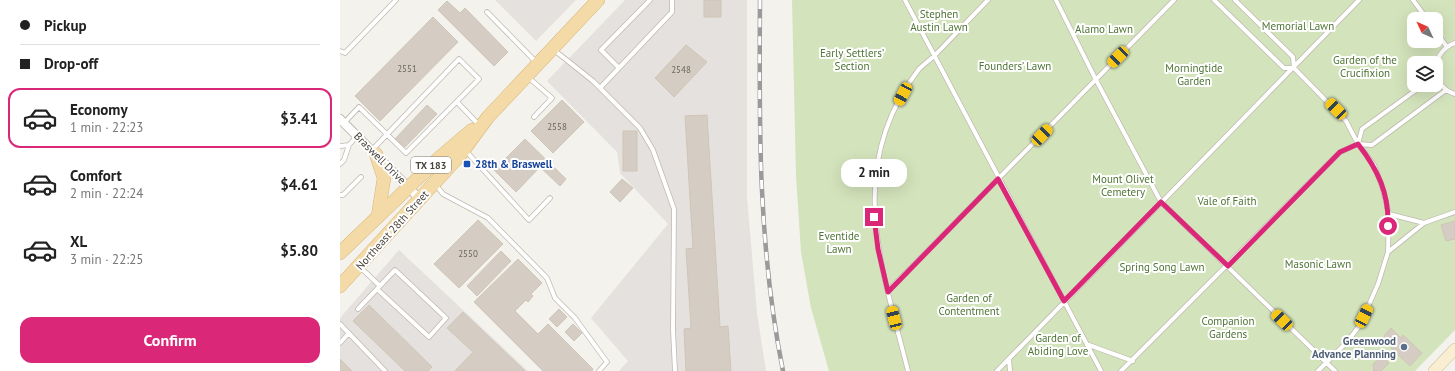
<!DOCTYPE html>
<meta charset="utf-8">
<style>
:root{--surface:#fff;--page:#f6f6f6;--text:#222;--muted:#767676;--line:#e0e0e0;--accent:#db2777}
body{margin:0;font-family:"PT Sans",sans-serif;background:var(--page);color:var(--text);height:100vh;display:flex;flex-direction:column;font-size:15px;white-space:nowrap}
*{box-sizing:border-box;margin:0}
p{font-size:13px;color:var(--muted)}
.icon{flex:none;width:22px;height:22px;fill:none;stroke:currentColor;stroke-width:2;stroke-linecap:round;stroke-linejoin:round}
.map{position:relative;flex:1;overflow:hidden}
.panel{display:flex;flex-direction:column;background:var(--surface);width:340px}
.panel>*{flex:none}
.banner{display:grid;align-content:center;height:88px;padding:0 20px;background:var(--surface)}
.needle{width:26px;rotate:314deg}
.buttons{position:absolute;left:1067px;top:12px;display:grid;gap:8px}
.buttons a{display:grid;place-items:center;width:36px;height:36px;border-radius:8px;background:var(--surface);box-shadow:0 4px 16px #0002;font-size:20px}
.end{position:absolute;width:18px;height:18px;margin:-9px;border:5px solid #db2777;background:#fff;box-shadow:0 0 0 2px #fff}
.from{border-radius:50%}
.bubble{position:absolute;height:28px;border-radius:12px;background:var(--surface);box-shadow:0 4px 16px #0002;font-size:13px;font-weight:800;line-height:28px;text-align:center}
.car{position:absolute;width:12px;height:24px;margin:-12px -6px;border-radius:5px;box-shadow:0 0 3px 1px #0007;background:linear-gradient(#f5c518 24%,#345 0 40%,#f5c518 0 76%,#345 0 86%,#f5c518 0)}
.banner b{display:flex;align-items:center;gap:14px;height:38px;font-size:15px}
.banner b+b{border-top:1px solid var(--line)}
.banner i{width:10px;height:10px;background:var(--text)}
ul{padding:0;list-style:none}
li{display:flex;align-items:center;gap:12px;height:60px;margin:0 8px 6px;padding:0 12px;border:2px solid transparent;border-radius:12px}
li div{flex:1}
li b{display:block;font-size:15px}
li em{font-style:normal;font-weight:800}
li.active{border-color:var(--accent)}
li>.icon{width:36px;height:36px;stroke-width:1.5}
.button{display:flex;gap:8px;margin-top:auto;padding:8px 20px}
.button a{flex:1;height:46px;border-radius:12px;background:var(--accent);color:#fff;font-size:16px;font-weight:800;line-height:46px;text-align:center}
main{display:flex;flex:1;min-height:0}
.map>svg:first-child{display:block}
.industrial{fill:#e5e1de}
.green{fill:#d3e3bb;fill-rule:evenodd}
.building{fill:#d5cdc3;stroke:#cfc5b7}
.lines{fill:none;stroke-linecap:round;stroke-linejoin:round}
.lane-casing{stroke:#bfb9b0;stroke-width:5.5}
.street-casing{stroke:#bfb9b0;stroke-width:10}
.secondary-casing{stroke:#cec1a2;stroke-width:12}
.primary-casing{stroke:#d7b678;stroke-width:14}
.lane{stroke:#fff;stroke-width:4}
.street{stroke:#fff;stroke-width:8}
.secondary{stroke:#f9eed2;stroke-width:11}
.primary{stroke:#f3daa7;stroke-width:13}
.rail-casing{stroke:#9a9a9a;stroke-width:4.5}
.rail{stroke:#fff;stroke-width:3;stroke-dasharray:9;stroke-linecap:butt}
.route{stroke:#db2777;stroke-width:5}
.transit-dot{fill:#1a4fb4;stroke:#fff;stroke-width:1.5}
.service-dot{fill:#5c6f8a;stroke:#fff;stroke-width:1.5}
.labels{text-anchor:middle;stroke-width:4;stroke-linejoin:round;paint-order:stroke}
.number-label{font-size:9px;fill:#6b655d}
.shield{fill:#fff;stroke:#7f7b76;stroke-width:1}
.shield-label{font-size:10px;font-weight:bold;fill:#48423b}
.park-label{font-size:11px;fill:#4f7434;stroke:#fff}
.street-label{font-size:11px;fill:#48423b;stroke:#fff}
.transit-label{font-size:11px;font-weight:bold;fill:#164399;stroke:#fff;text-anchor:start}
.service-label{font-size:11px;font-weight:bold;fill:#4e5e75;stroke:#fff;text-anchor:end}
</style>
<main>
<section class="panel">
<div class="banner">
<b><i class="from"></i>Pickup</b>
<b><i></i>Drop-off</b>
</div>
<ul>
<li class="active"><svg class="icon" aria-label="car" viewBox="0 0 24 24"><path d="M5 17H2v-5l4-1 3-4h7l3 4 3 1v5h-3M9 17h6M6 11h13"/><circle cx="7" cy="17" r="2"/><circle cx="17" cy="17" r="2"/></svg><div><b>Economy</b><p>1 min · 22:23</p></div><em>$3.41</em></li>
<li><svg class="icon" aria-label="car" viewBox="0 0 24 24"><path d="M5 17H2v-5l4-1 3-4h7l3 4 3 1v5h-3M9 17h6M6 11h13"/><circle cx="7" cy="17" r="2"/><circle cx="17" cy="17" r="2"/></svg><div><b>Comfort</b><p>2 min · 22:24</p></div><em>$4.61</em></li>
<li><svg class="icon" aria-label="car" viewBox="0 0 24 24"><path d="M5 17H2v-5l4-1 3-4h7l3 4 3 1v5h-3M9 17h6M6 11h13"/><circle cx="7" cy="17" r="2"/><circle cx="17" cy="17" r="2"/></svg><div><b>XL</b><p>3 min · 22:25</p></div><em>$5.80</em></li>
</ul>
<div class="button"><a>Confirm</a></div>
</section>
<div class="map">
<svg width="1115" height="371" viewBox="0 0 1115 371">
<rect width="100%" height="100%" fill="#f4f2ed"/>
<path class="industrial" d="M155,0H236L196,41Z
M285,0H407V197L417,313L426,371H279L288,361L251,318L328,224L280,173L277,152L207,81Z
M59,250L188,371H0V318Z"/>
<path class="green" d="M452,0H1115V330L1075,371H489L471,308L461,252L456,176ZM1074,19H1096V41H1074ZM1074,63H1096V85H1074Z"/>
<path class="building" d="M364,0H381V17H364Z
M107,1L120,13L125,8L168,52L154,66L98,10Z
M93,17L118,42L40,121L15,96Z
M346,45L367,62L334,97L315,78Z
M222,100L244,122L213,153L191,131Z
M87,105L97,114L65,147L55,139Z
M367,115L380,327L388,326L391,371H346L344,329L351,328L346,249L353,248L345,116Z
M283,131H297V171H283Z
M185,139L226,179L220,186L200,167L176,192L154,170Z
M282,179L293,188L280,202L270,192Z
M138,220L163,244L119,288L94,264Z
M1115,221V239L1106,241L1101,225Z
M161,251L171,261L137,296L127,286Z
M178,259L202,283L191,294L193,296L188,302L186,300L175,311L198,334L208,324L253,369L252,371H203L134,302Z
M29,305L92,367L88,371H65L13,321Z
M219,309L227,317L217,327L209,319Z
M123,312L185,371H115L133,352L107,328Z
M233,324L242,333L234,341L225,332Z
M1051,328L1061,338L1063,335L1082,353L1070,366L1051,348L1054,345L1044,336Z
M1041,356L1049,363L1041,371L1039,370L1034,371L1033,364Z
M0,359L12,371H0Z"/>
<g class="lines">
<g class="lane-casing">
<path id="lane" d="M565,0L761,371
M716,0L756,80L821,202L995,371
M874,0L944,68H954
M895,0L953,57L954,68L1006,121L1018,144L1034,165L1042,186L1049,214L1048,252
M1073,0L1087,19
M147,12L196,62
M1096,32L1107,47
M214,50L253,81L300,128L313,150L334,209L333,330L335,371
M0,51L5,53L56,0
M1096,66C1098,54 1104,47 1115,43
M279,68L261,50L310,0
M1096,71C1097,83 1105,91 1115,94
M188,77L212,98L194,117
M260,88L332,12V0
M117,102L139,125
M4,123L19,107L66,153L139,79L119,59L32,150
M1018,144L1022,129L1083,85
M0,146L9,145
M126,151L189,220L210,198
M0,164L4,160L9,145L17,136
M96,185L103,194L148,218L207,278L215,298L235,318L267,362L259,371
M0,195H3L21,177
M1049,214L1084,223
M20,267L40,286
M55,270L106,318L89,337L37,289Z
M548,291L834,0
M18,309L37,289
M0,324L45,371
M0,343L9,333
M749,345L793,361
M669,359L670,371
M568,371C541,264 504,167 579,69C584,64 590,60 595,55C613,37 630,18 648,0
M657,371L1019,0
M781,371L1000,152L1018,144L1032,145L1106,90
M978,371L1007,342L1020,325L1038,284L1048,252L1084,223L1115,212"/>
</g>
<g class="street-casing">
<path id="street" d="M0,119L80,199"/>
</g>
<g class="secondary-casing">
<path id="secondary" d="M1094,371L1115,349"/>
</g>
<g class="primary-casing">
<path id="primary" d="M36,154L44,178L38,216
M0,253L99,158L132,130
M0,286L120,155L148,117L258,0"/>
</g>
<use href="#lane" class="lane"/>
<use href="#street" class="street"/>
<use href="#secondary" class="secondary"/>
<use href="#primary" class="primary"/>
<g class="rail-casing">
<path id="rail" d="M420,0C419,126 418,246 443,371"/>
</g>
<use href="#rail" class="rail"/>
</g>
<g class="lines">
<path class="route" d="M534,217L538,249L548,292L658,179L724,301L821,202L888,266L1000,152L1018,144C1038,170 1049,193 1048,226"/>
</g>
<rect class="transit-dot" x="123" y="160" width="8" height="8" rx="2"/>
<circle class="service-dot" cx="1064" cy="347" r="4"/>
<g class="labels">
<g class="number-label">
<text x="67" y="72">2551</text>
<text x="341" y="73">2548</text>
<text x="217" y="130">2558</text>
<text x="128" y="257">2550</text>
</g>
<rect class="shield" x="71" y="157" width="40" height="16" rx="3"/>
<g class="shield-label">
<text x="91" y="169">TX 183</text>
</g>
<g class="park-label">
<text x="599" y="18">Stephen<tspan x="599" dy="13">Austin Lawn</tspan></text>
<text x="958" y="30">Memorial Lawn</text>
<text x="764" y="33">Alamo Lawn</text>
<text x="512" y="57">Early Settlers’<tspan x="512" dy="13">Section</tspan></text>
<text x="1025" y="64">Garden of the<tspan x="1025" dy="13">Crucifixion</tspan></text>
<text x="675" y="70">Founders’ Lawn</text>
<text x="854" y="72">Morningtide<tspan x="854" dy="13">Garden</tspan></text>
<text x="783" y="183">Mount Olivet<tspan x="783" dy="13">Cemetery</tspan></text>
<text x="887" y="205">Vale of Faith</text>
<text x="499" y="240">Eventide<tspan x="499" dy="13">Lawn</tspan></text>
<text x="978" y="268">Masonic Lawn</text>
<text x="822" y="271">Spring Song Lawn</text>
<text x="629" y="302">Garden of<tspan x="629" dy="13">Contentment</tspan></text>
<text x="888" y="325">Companion<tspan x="888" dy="13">Gardens</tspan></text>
<text x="718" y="342">Garden of<tspan x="718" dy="13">Abiding Love</tspan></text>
</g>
<g class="street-label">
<text transform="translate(40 158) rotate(45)" y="4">Braswell Drive</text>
<text transform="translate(52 230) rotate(-48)" y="4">Northeast 28th Street</text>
</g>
<g class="transit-label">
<text x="135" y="168">28th &amp; Braswell</text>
</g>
<g class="service-label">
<text x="1056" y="345">Greenwood<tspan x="1056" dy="13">Advance Planning</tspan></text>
</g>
</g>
</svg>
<div class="buttons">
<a><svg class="needle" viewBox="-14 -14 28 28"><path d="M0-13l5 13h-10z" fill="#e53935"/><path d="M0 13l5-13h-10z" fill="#767676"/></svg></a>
<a><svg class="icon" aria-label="layers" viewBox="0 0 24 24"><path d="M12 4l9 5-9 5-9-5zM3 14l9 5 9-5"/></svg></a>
</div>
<i class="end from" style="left:1048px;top:226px"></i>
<i class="end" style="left:534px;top:217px"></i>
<div class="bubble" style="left:501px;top:159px;width:66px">2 min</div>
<i class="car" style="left:778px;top:57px;rotate:225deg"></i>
<i class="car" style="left:563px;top:94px;rotate:208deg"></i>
<i class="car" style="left:996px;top:109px;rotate:315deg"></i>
<i class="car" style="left:702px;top:135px;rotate:44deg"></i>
<i class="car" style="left:1024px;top:316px;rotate:26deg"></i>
<i class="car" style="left:554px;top:318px;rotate:346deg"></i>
<i class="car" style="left:942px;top:320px;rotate:314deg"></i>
</div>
</main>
